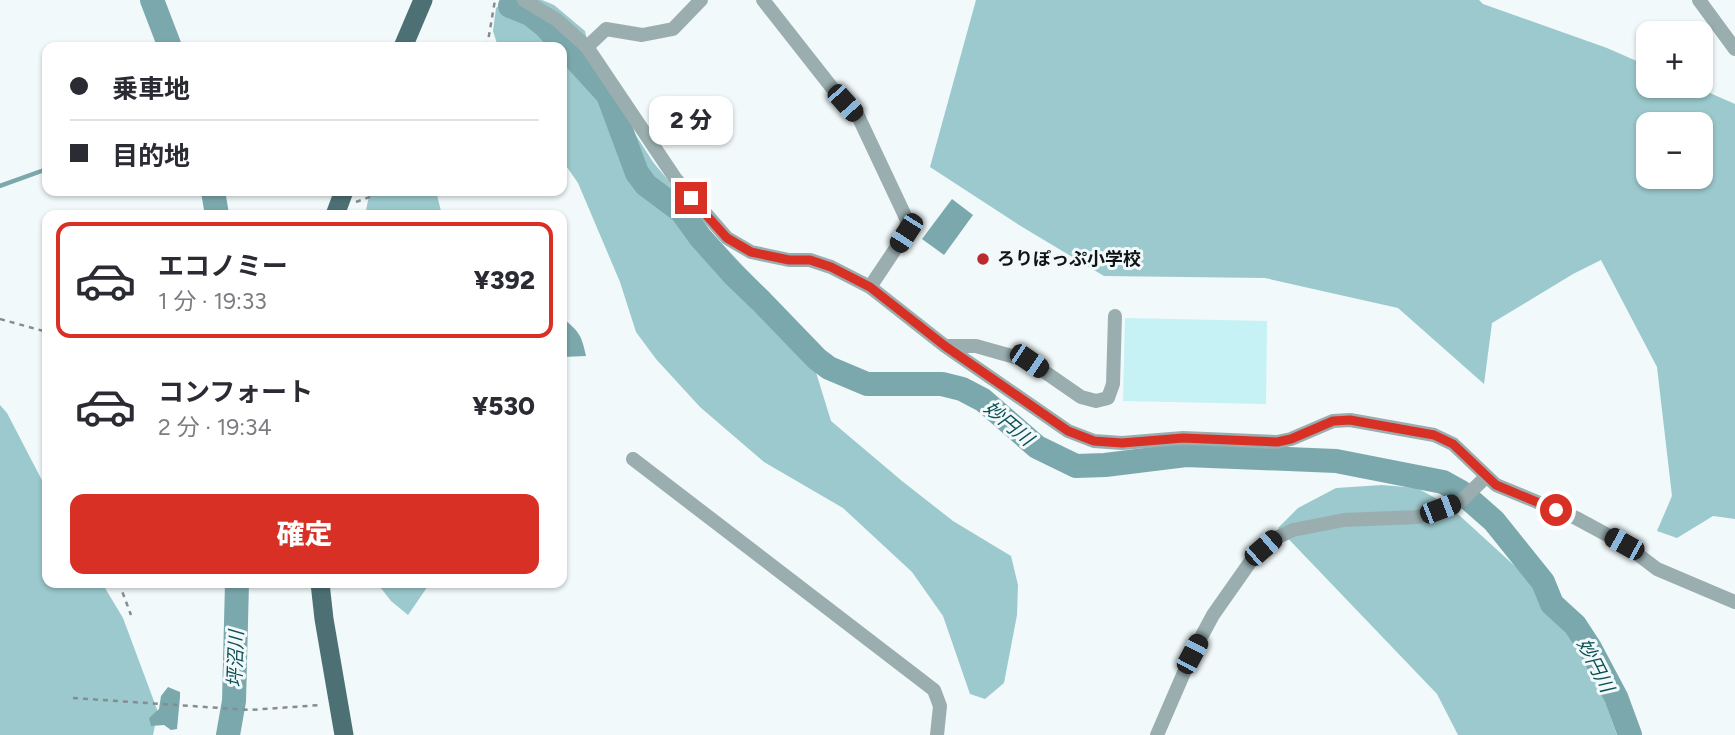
<!DOCTYPE html>
<html lang="ja">
<meta charset="utf-8">
<style>
:root{--surface:#fff;--page:#f2f2f3;--text:#2b2b33;--muted:#7c7c81;--line:#e1e1e2;--accent:#d93025}
body{margin:0;font-family:Figtree,"Noto Sans JP",sans-serif;background:var(--page);color:var(--text);height:100vh;display:flex;flex-direction:column;font-size:26px;white-space:nowrap}
*{box-sizing:border-box;margin:0}
p{font-size:23px;color:var(--muted)}
.icon{flex:none;width:38px;height:38px;fill:none;stroke:currentColor;stroke-width:2;stroke-linecap:round;stroke-linejoin:round}
.map{position:relative;flex:1;overflow:hidden}
.panel{position:absolute;left:42px;top:210px;width:525px;height:378px;display:flex;flex-direction:column;background:var(--surface);border-radius:14px;box-shadow:0 2px 5px #0004}
.panel>*{flex:none}
.top-card{position:absolute;left:42px;top:42px;width:525px;height:154px;border-radius:14px;box-shadow:0 2px 5px #0004;display:grid;align-content:center;height:154px;padding:0 28px;background:var(--surface)}
.tools{position:absolute;left:1636px;top:21px;display:grid;gap:14px}
.tools a{display:grid;place-items:center;width:77px;height:77px;border-radius:14px;background:var(--surface);box-shadow:0 2px 5px #0004;font-size:35px}
.end{position:absolute;width:32px;height:32px;margin:-16px;border:9px solid #d93025;background:#fff;box-shadow:0 0 0 4px #fff}
.from{border-radius:50%}
.bubble{position:absolute;height:49px;border-radius:14px;background:var(--surface);box-shadow:0 2px 5px #0004;font-size:23px;font-weight:800;line-height:49px;text-align:center}
.car{position:absolute;width:21px;height:42px;margin:-21px -10px;border-radius:9px;box-shadow:0 0 5px 2px #0007;background:linear-gradient(#222 24%,#8ab4d8 0 40%,#222 0 76%,#8ab4d8 0 86%,#222 0)}
.top-card b{display:flex;align-items:center;gap:24px;height:66px;font-size:26px}
.top-card b+b{border-top:2px solid var(--line)}
.top-card i{width:18px;height:18px;background:var(--text)}
ul{padding:12px 0 0;list-style:none}
li{display:flex;align-items:center;gap:21px;height:116px;margin:0 14px 10px;padding:0 14px;border:4px solid transparent;border-radius:14px}
li div{flex:1}
li b{display:block;font-size:26px}
li em{font-style:normal;font-weight:800}
li.current{border-color:var(--accent)}
li>.icon{width:63px;height:63px;stroke-width:1.5}
.cta{display:flex;gap:14px;margin-top:auto;padding:14px 28px}
.cta a{flex:1;height:80px;border-radius:14px;background:var(--accent);color:#fff;font-size:28px;font-weight:800;line-height:80px;text-align:center}
.map>svg:first-child{display:block}
.green{fill:#c6f1f5}
.forest{fill:#9bc9cd;fill-rule:evenodd}
.water{fill:#7ba8ac}
.lines{fill:none;stroke-linecap:round;stroke-linejoin:round}
.stream{stroke:#7ba8ac;stroke-width:4.5}
.river{stroke:#7ba8ac;stroke-width:24}
.path{stroke:#878d8e;stroke-width:2.5;stroke-dasharray:5 5;stroke-linecap:butt}
.minor{stroke:#9aaeb0;stroke-width:14}
.major{stroke:#4d7074;stroke-width:19}
.route{stroke:#d93025;stroke-width:9}
.poi-dot{fill:#ba2a31;stroke:#f1f9fa;stroke-width:2.5}
.labels{text-anchor:middle;stroke-width:6;stroke-linejoin:round;paint-order:stroke}
.poi-label{font-size:18px;font-weight:bold;fill:#111414;stroke:#f1f9fa;text-anchor:start}
.water-label{font-size:19px;font-style:italic;fill:#0c4f55;stroke:#f1f9fa}
</style>
<div class="map">
<svg width="1735" height="735" viewBox="0 0 1735 735">
<rect width="100%" height="100%" fill="#f1f9fa"/>
<path class="green" d="M1125,318L1267,321L1266,404L1123,401Z"/>
<path class="forest" d="M507,0H542L554,5L585,31L593,68L653,162L714,236L802,327L831,421L902,481L953,521L1011,556L1018,585L1017,615L1004,683L985,699L970,694L943,616L912,572L843,508L764,462L700,407L656,359L636,332L620,282L578,183L562,160V47H498L493,31L496,8Z
M976,0H1479L1483,4L1607,48L1648,66V86H1694L1735,104V519L1713,516L1677,538L1657,531L1672,496L1657,367L1601,260L1573,274L1492,323L1484,384L1398,308L1265,278L1104,276L1019,225L930,167ZM1701,124V177H1648V124Z
M370,191H436L442,215H365Z
M0,405L7,413L47,490V583H102L123,618L158,712L153,735H0Z
M1382,485L1417,488L1448,505L1542,591L1590,659L1617,735H1458L1437,694L1278,528L1298,508L1336,488Z
M377,583H430L408,615L391,601Z"/>
<path class="water" d="M952,199L973,215L944,255L922,239Z
M562,317C578,332 581,332 586,356L562,357Z
M168,687L180,692V697L177,729L171,730L164,725L151,726L149,718L159,709L161,696Z"/>
<g class="lines">
<path class="stream" d="M0,186L47,169"/>
<path class="river" d="M152,0L170,47
M510,6L530,14L545,26L608,95L637,173L646,185L682,212L700,237L733,274L761,301L817,359L829,368L867,384H942L962,389L983,400L1037,447L1076,466L1105,465L1186,455L1336,461L1443,482L1461,492L1494,521L1543,582L1552,604L1575,625L1590,648L1616,697L1630,735
M213,191L217,215
M228,735L234,701L237,583"/>
<path class="path" d="M487,47L495,0
M356,202L386,191
M0,319L47,332
M119,583L131,615
M73,698L250,710L321,705"/>
<path class="minor" d="M524,0L557,20L587,47L675,178L727,238L751,252L789,260H810L831,267L870,287L945,346L1068,431L1094,441L1122,443L1183,438L1277,442L1291,439L1333,421L1350,420L1434,435L1453,444L1496,485L1576,518L1624,544L1657,569L1735,602
M763,0L833,89L858,116L907,220L906,233L870,287
M1699,0L1735,49
M587,47L606,29L642,35L673,29L701,0
M945,346H976L1029,361L1081,397L1096,401L1108,398L1113,384L1115,316
M633,459L934,690L940,706L937,735
M1157,735L1192,654L1213,615L1253,558L1274,539L1293,530L1344,520L1418,517L1461,501L1486,477"/>
<path class="major" d="M403,47L423,0
M335,215L344,191
M320,583L324,619L344,735"/>
</g>
<g class="lines">
<path class="route" d="M691,198L727,238L751,252L789,260H810L831,267L870,287L945,346L1068,431L1094,441L1122,443L1183,438L1277,442L1291,439L1333,421L1350,420L1434,435L1453,444L1496,485L1556,510"/>
</g>
<circle class="poi-dot" cx="983" cy="259" r="7"/>
<g class="labels">
<g class="poi-label">
<text x="997" y="265">ろりぽっぷ小学校</text>
</g>
<g class="water-label">
<text transform="translate(1009 423) rotate(40)" y="7">妙円川</text>
<text transform="translate(235 659) rotate(-88)" y="7">坪沼川</text>
<text transform="translate(1596 665) rotate(63)" y="7">妙円川</text>
</g>
</g>
</svg>
<div class="tools">
<a>+</a>
<a>−</a>
</div>
<i class="end from" style="left:1556px;top:510px"></i>
<i class="end" style="left:691px;top:198px"></i>
<div class="bubble" style="left:649px;top:96px;width:84px">2 分</div>
<i class="car" style="left:845px;top:103px;rotate:138deg"></i>
<i class="car" style="left:906px;top:233px;rotate:213deg"></i>
<i class="car" style="left:1029px;top:361px;rotate:124deg"></i>
<i class="car" style="left:1440px;top:509px;rotate:69deg"></i>
<i class="car" style="left:1624px;top:544px;rotate:299deg"></i>
<i class="car" style="left:1263px;top:548px;rotate:49deg"></i>
<i class="car" style="left:1192px;top:654px;rotate:28deg"></i>
<div class="top-card">
<b><i class="from"></i>乗車地</b>
<b><i></i>目的地</b>
</div>
<section class="panel">
<ul>
<li class="current"><svg class="icon" aria-label="car" viewBox="0 0 24 24"><path d="M5 17H2v-5l4-1 3-4h7l3 4 3 1v5h-3M9 17h6M6 11h13"/><circle cx="7" cy="17" r="2"/><circle cx="17" cy="17" r="2"/></svg><div><b>エコノミー</b><p>1 分 · 19:33</p></div><em>¥392</em></li>
<li><svg class="icon" aria-label="car" viewBox="0 0 24 24"><path d="M5 17H2v-5l4-1 3-4h7l3 4 3 1v5h-3M9 17h6M6 11h13"/><circle cx="7" cy="17" r="2"/><circle cx="17" cy="17" r="2"/></svg><div><b>コンフォート</b><p>2 分 · 19:34</p></div><em>¥530</em></li>
</ul>
<div class="cta"><a>確定</a></div>
</section>
</div>
